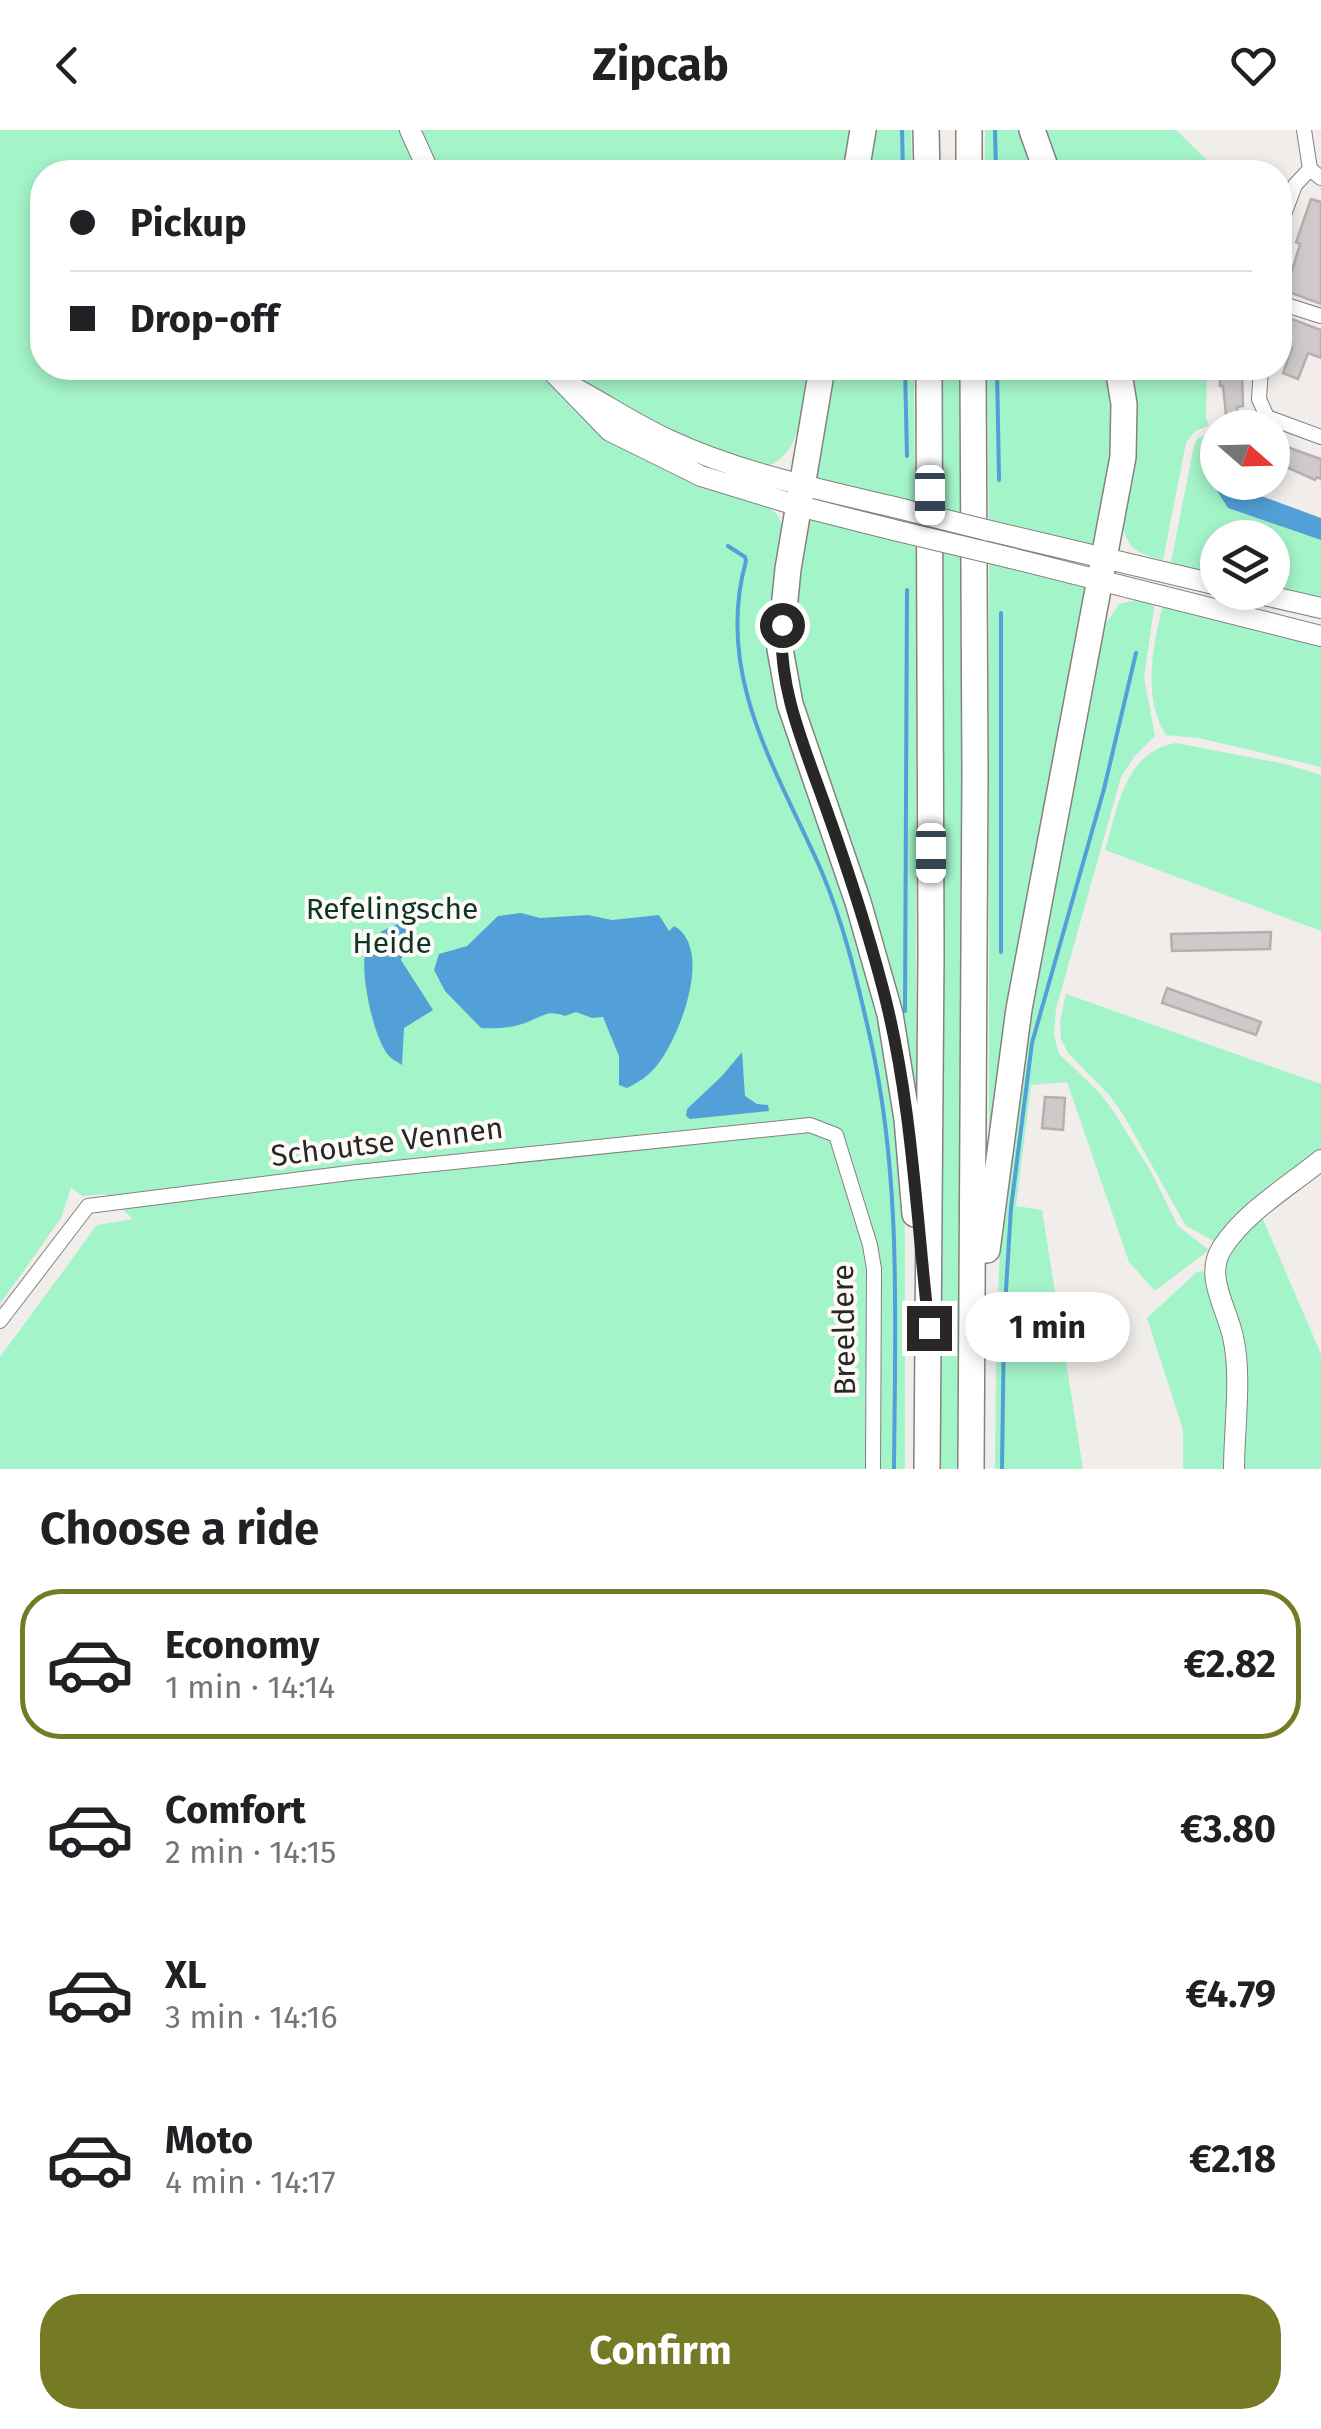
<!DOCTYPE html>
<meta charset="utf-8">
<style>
:root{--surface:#fff;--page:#f6f6f6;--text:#202124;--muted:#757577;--line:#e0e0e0;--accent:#757b25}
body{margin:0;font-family:"Fira Sans",sans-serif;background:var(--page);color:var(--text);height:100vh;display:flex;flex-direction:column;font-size:38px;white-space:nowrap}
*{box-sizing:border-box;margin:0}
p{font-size:32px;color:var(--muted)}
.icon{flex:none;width:55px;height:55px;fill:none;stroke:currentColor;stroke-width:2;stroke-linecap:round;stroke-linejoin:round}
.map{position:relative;height:1339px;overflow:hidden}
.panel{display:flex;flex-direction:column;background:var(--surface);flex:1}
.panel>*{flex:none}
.guide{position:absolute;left:30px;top:30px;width:1262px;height:220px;border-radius:40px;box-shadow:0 5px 15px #0003;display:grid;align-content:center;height:220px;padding:0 40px;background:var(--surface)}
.needle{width:65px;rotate:110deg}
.tools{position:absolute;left:1200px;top:280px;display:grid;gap:20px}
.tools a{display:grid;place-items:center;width:90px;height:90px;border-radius:50%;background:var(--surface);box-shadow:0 5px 15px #0003;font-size:50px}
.end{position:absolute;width:45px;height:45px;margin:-22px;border:12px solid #282726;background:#fff;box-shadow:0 0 0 5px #fff}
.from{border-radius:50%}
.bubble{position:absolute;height:70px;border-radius:35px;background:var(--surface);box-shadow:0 5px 15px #0003;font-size:32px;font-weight:700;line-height:70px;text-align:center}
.car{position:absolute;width:30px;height:60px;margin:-30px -15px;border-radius:12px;box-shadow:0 0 8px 2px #0007;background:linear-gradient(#fff 24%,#345 0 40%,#fff 0 76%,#345 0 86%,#fff 0)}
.guide b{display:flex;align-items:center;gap:35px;height:95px;font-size:38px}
.guide b+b{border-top:2px solid var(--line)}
.guide i{width:25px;height:25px;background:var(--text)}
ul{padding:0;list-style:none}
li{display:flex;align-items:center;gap:30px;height:150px;margin:0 20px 15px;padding:0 20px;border:5px solid transparent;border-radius:40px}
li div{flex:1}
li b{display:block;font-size:38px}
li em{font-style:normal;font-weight:700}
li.current{border-color:var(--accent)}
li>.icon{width:90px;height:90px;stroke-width:1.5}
h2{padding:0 40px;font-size:45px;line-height:120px}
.cta{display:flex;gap:20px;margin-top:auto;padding:20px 40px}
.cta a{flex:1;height:115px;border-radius:40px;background:var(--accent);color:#fff;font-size:40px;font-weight:700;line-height:115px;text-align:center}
header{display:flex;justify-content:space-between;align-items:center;height:130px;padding:0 40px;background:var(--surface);font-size:45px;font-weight:700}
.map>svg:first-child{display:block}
.green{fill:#a4f4c9}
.water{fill:#52a0d7}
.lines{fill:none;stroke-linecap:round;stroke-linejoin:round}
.stream{stroke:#52a0d7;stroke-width:4}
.building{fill:#cecaca;stroke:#b3b0af;stroke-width:2.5}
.street-casing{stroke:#84817f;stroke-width:16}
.secondary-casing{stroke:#84817f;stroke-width:22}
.highway-casing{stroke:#84817f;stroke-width:28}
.street{stroke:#fff;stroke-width:14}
.secondary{stroke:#fff;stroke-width:20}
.highway{stroke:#fff;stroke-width:25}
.secondary-bridge-casing{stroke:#84817f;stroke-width:22;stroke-linecap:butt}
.secondary-bridge{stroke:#fff;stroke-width:20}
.route{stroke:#282726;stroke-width:12}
.labels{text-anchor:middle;stroke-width:8;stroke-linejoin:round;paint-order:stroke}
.park-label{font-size:30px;fill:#0d3724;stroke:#fdfaf8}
.street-label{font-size:30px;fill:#282726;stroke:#fdfaf8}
</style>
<header><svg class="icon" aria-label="back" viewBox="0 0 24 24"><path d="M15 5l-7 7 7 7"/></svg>Zipcab<svg class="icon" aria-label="heart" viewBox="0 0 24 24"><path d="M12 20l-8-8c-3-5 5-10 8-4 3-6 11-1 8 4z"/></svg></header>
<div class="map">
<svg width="1321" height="1339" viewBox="0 0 1321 1339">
<rect width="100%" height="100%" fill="#f0edeb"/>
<path class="green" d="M0,0H854L847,42H42V238H807C802,269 804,325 767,336L788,358L787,362L764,375L777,384L783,396L773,468L875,869L889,939L903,1058L905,1110V1339H876L870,1147L868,1339H0V1227L97,1095L133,1089L105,1064L83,1066L71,1058L61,1088L0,1174Z
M872,0H911L912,42H865Z
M985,0H1025L1039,42H985Z
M1043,0H1176L1206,29V42H1057Z
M830,238H914L915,374L812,352Z
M936,238H965L963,1339H935Z
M987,238H1109L1117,275L1100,419L989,393Z
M1129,238H1207L1206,287L1209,296L1195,301L1186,313L1163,430C1141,424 1128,421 1123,397L1135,312Z
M1213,302L1217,314V361L1228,378L1321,410V470L1273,458L1272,408H1218L1217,445L1171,432L1194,316L1197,309Z
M810,387L886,405V409L916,417V1017L786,524L803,400Z
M989,434L1090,456L989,1051Z
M1141,469L1155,472L1144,547L1155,606L1134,627L1121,647L1056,879L1054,905L1059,924L1099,962L1114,982L1150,1040L1178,1096L1209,1120L1155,1161L1129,1132L1067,952L1031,955L1016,1076L1042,1080L1083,1339H995C996,1240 996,1141 1006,1042C1023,861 1072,675 1105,495L1119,474Z
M1163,474L1321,513V637L1199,608L1166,605C1142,568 1153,515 1163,474Z
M1176,613L1285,634L1321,645V801L1105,720C1118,678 1124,622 1176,613Z
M1066,864L1321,954V1020L1214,1111L1186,1096L1124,986L1110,966L1068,923L1061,909L1060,891Z
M1262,1087L1321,1224V1339H1240L1225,1132L1231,1115Z
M1203,1141L1229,1216L1228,1339H1183V1300L1147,1188L1197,1142Z"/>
<path class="water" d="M1217,331L1218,352L1246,353L1245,360L1321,388V410L1228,378L1217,361Z
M521,783L540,788L588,785L612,790L659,785L669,801L674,796C714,818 680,906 658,934C650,945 639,952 627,958L619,955V926L603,887L592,888L576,882L565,886C547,879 542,887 525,893C512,898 494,899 481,898L445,861L434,840L439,824L467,816L498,786Z
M417,788L401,830L433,880L404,898L402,935C398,932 393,930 389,926C374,910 359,842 366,820C372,800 399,794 417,788Z
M742,922L745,966L757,974L768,975L769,981L690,989L686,986L687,979L722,946Z"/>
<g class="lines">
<path class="stream" d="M902,0L903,42
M995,0L996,42
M905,238L907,326
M997,238L999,350
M728,416L745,427L746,431C714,545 777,640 821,740C844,794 857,850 870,907C902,1048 895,1195 894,1339
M1001,822V483
M905,881L907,460
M1002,1339L1004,1193L1011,1078L1032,913L1104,659L1136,523"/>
</g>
<path class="building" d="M1311,69L1321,72V174L1286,161L1300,114L1296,112Z
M1289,188L1321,200V228L1308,223L1298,249L1283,243L1292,218L1280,213V193L1286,196Z
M1220,238H1242L1243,276L1237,277L1238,284L1226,285L1223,256H1220Z
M1287,317L1321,329V349L1317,347L1315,350L1275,332L1279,320L1285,322Z
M1271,802L1270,819L1172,821L1171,804Z
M1167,858L1261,892L1256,905L1162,873Z
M1045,967L1065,968L1063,1000L1042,998Z"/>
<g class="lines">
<g class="street-casing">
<path id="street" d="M1304,0L1310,39L1321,48
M1280,95L1295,55L1310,39
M1280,173L1321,186
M1261,238L1259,269L1267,287L1321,307
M0,1191L88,1076L357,1042L810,995L836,1005L870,1115L874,1139L873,1339"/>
</g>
<g class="secondary-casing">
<path id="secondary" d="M410,0L429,42
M549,238L610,301L701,346L799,376L894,400
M573,257C605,274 636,295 669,310C740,343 818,359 894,377
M986,400L1218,455
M1011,428L1321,506
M1251,462L1321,478
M1234,1339C1234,1299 1242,1245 1233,1207C1227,1178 1204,1146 1222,1118C1245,1082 1289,1056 1321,1030"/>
</g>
<g class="highway-casing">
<path id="highway" d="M926,0L927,42
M969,0V42
M1032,0L1047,42
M856,42L863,0
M822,238L788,439L780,519L790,574L858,772L890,884L907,989L915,1084
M987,1120L1019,879L1123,327L1124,274L1118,238
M927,1339L931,824L929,238
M971,1339L975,644L973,238"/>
</g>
<use href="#street" class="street"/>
<use href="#secondary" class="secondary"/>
<use href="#highway" class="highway"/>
<g class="secondary-bridge-casing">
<path id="secondary-bridge" d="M894,377L986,400
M894,400L1011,428"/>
</g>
<use href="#secondary-bridge" class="secondary-bridge"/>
</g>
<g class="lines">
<path class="route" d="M782,495C778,559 805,618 826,678C847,737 867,798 883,859C912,970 916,1085 929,1198"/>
</g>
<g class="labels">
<g class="park-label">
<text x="392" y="789">Refelingsche<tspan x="392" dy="34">Heide</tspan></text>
</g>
<g class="street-label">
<text transform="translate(387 1012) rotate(-7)" y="10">Schoutse Vennen</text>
<text transform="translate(844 1200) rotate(-91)" y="10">Breeldere</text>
</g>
</g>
</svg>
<div class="tools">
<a><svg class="needle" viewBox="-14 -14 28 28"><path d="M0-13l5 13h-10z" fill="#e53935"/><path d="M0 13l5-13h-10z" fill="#757577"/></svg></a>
<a><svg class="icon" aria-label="layers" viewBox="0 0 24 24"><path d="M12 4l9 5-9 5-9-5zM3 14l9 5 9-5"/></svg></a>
</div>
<i class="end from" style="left:782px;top:495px"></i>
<i class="end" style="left:929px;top:1198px"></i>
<div class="bubble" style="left:965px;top:1162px;width:165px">1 min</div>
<i class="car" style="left:930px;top:365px;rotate:180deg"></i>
<i class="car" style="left:931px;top:723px;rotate:180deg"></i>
<div class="guide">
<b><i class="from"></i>Pickup</b>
<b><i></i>Drop-off</b>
</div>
</div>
<section class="panel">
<h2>Choose a ride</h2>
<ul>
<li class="current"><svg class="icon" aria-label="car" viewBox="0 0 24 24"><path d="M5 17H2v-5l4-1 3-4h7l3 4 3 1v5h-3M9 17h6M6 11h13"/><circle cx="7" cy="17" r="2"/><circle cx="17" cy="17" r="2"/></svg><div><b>Economy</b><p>1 min · 14:14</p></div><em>€2.82</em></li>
<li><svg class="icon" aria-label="car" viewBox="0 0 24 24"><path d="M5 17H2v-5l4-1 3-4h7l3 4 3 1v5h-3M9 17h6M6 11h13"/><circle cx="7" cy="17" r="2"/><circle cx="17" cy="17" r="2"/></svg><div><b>Comfort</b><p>2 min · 14:15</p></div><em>€3.80</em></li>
<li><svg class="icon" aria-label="car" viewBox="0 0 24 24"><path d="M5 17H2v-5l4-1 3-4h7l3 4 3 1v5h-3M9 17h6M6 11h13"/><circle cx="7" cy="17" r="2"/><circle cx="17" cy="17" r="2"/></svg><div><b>XL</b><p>3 min · 14:16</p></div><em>€4.79</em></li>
<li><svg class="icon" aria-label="car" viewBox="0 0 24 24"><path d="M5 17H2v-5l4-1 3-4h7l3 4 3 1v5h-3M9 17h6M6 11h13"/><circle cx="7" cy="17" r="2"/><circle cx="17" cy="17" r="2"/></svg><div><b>Moto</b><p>4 min · 14:17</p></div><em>€2.18</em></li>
</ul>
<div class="cta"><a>Confirm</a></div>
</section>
